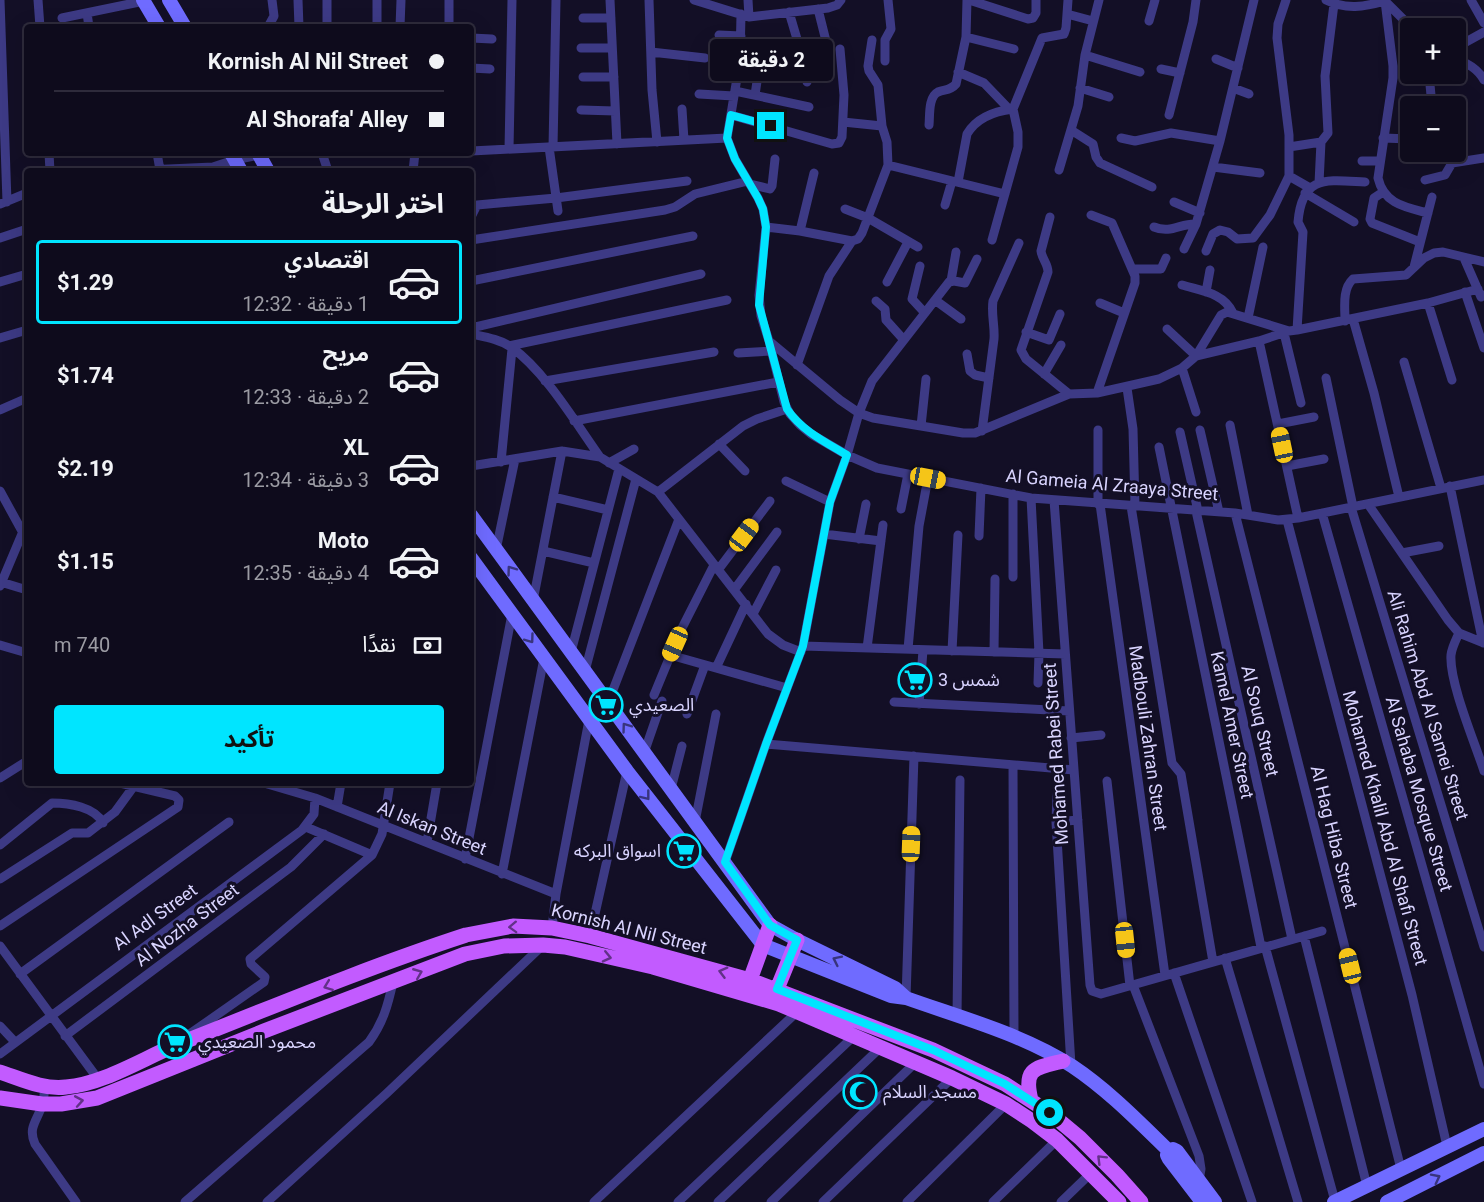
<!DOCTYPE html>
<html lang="ar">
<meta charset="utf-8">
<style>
:root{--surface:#0e0b1c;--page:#171425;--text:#f1f3f6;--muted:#9b9ba3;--line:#2e2b3b;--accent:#00e5ff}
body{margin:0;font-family:Roboto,"Noto Sans Arabic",sans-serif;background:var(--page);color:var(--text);direction:rtl;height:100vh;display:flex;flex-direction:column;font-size:22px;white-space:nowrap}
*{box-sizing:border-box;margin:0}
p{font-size:20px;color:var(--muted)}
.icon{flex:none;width:33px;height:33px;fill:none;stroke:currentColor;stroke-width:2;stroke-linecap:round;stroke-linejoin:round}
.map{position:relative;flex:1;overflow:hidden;direction:ltr}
.side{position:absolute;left:24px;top:168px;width:450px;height:618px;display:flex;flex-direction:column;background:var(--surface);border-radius:6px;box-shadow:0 6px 24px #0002,0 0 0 2px var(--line);direction:rtl}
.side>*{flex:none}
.guide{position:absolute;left:24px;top:24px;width:450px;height:132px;border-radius:6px;box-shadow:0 6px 24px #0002,0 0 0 2px var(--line);direction:rtl;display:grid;align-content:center;height:132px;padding:0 30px;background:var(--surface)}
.controls{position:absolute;left:1400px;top:18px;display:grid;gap:12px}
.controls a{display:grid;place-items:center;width:66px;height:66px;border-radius:6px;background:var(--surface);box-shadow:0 6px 24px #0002,0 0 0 2px var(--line);font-size:30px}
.end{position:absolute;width:27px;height:27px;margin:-14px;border:8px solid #00e5ff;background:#111;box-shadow:0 0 0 3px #111}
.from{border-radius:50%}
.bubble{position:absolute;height:42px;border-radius:6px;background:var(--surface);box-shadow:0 6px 24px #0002,0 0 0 2px var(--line);font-size:20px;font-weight:700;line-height:42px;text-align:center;direction:rtl}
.car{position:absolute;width:18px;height:36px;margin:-18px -9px;border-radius:8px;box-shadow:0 0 4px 2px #0007;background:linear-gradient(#f5c518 24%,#345 0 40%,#f5c518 0 76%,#345 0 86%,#f5c518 0)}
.guide b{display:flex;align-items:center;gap:21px;height:57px;font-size:22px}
.guide b+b{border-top:2px solid var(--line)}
.guide i{width:15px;height:15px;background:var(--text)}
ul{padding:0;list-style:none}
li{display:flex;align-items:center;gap:18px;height:84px;margin:0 12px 9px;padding:0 18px;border:3px solid transparent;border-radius:6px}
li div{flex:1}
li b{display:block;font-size:22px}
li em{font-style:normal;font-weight:700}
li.selected{border-color:var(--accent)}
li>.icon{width:54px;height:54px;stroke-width:1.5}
h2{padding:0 30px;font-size:27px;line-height:72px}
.pay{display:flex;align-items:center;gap:15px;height:66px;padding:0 30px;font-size:22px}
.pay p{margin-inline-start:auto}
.button{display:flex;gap:12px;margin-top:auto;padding:12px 30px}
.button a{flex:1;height:69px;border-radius:6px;background:var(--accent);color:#111;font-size:24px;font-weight:700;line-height:69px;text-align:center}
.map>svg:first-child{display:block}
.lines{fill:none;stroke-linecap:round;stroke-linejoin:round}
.minor{stroke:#3d3a85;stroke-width:9}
.secondary{stroke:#6f6bff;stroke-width:14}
.primary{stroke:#c25bff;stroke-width:15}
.oneway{stroke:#38347d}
.oneway2{stroke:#623188}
.route{stroke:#00e5ff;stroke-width:8}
.labels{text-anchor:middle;stroke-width:6;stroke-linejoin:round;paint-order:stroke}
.street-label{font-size:18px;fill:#d9d4ff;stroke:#130f26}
.poi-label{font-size:18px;fill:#d9d4ff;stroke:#130f26;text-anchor:start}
</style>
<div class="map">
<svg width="1484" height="1202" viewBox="0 0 1484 1202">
<rect width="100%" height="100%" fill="#130f26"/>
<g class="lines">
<path class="minor" d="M0,0L7,202
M38,0L40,27
M298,0L299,27
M327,0V27
M377,0V27
M610,0L617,144
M649,0L652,90L657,142
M694,0L749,17L828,8L837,5L841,0
M748,0L749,17
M969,0L1028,19L1033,18L1036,13V0
M1326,0C1346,10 1364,7 1385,1L1393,66V78L1378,178C1384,204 1405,207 1428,213
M1384,0L1412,28
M1471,0L1484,23
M818,9L828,49
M789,12L805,66L807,82
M87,13L89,27
M741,14L740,60L727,138L735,159L758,198L763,209L766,227L759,295L761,316L769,341L784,402L790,414L800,425L811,434L847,455L877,468L1031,498L1235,513L1278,520L1298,518L1484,480
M1067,14L1093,21
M62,18L144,1
M583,18H611
M1149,21L1155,0
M268,27L274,16L272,0
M400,27L401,0
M449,27V0
M719,35L741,36
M966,37L1014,49
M471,38L492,39
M581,48H612
M1455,48L1484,32
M651,52L705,58
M1085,55L1140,72
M1455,58C1468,64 1477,68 1484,80
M1216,59L1238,68
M885,61V40L891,29L888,0
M471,68L490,69
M1161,69L1180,73
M958,72L984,83L1010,110
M1429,74L1432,106
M583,77H614
M1080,88L1109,97
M1233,88L1249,94
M735,91L809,107
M699,94L734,96
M755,95L760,61
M682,109L684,140
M581,110L615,111
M731,115L832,144L839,143L842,137L844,95L840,49
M1169,115L1193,22L1196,0
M843,122L882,126
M929,125C930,116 928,97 938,92C945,89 950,91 956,84L966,37L967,0
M1071,130L1093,144L1096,157L1100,163L1152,187
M1121,138L1135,141L1171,133L1220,141
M1383,138L1410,139
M549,147L558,211
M553,147L556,0
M1289,147L1321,142L1328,133L1325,76L1334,4
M509,149L512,0
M471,151L727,138
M49,153L50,171
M157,153L160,170
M322,153L328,171
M1362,161H1379
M888,165L1005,194
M1213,167L1260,173
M1059,170L1078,106L1085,55L1099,0
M124,171L213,167L234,160L269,153
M413,171L415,153
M1289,176L1310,188
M1425,180L1445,175L1452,163L1484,158
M958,182L967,134C977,117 996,111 1013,109
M1319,183L1321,142
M750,184L770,189L772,186L775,159
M1383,192L1374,198L1370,219L1372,223L1420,242
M1305,193L1354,222
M1174,202L1200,213
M0,204L27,193
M945,205L952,181
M845,209L868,218L918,247
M1091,215L1112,223L1135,276V283L1097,393
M471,217L477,205L556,198L687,181
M1050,217L1041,251C1042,259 1048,264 1048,272L1021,350L1026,359L1069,394
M766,227L800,231L852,241
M1154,227C1171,234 1181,223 1196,224
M800,231L814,173
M0,238L27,229
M471,240L665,210L675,207L695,194L748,181
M992,240L1018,147V132L1013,109L1042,38L1064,34L1066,28L1068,0
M1184,249L1196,224L1220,141L1254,0
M1206,251L1213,234L1220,230L1228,232L1237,239L1253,238L1270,215L1289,176V135L1277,38L1278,24L1286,0
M1464,258L1481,297L1484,295
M920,266L912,299L925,313
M1414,267L1432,197
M1133,269H1161L1166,258
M471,281L693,236
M951,281L956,252
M0,282L27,274
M887,282L908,242
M1182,285C1202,291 1224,293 1233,313
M1206,292L1210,270
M1465,292L1484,348
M935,300L961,319
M876,301L885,309L886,320L904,340
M1100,303L1124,313
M1428,303L1452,380
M1248,318L1263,247
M1353,319L1374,393L1399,497
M1345,321C1345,307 1342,289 1353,279L1406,275L1424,258L1434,253L1443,252L1484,262
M471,328L701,274
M1167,329L1196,356L1259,341
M1297,330L1303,232L1298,222C1302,174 1327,180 1365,182
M1289,331L1259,341L1298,518
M1026,332L1049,340L1060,314
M1284,333L1301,403
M471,334C485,337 499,339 511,347C545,371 575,422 600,457
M0,338L27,330
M769,341L840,400L859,413L873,418L963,433H975L1069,394L1097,393L1159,379L1182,368L1196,356L1221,315L1227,312L1289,331L1297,330L1428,303L1478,289
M509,346L727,300
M738,353L771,351
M967,354L970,371L975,375L989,378
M1404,362L1441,488
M797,365L829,276L852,241L858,239L862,233L888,165L887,142L882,126L878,85L869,71L868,66L872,40
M1182,368L1196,412
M1044,374L1061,345
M1326,378L1353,507
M545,381L714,352
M1127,388L1133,429L1135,506
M0,410L27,398
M574,421L778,382
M1278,424L1314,417
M1230,425L1248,515
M921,426L926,379
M1200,430L1219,512
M982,431L994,339C995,326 991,314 993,301L1019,243
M1180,432L1198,511
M719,444L745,471
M1159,447L1261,947
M501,462L512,349
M609,463L634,449
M471,466L562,451L600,457L658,492L768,634L783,645L801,652
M1287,466L1324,459
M786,481L830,502
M1450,486L1483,643
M0,491L22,531L25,532
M658,492L743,426L757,419L787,409
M1013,494V577
M553,497L608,510
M1031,498L1039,653L1038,683
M1054,500L1090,985L1092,991L1101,994L1322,931
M1098,504V430
M1100,504L1165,975
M1368,504L1448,620L1459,633L1484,643
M1131,506L1172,763L1181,774L1182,780L1213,962
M1351,507L1484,947
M901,509L908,474
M1196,511L1292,939
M1235,513L1401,1169
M1322,513L1484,1084
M1287,520L1412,995L1447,1146
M824,534L881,541
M979,536L981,488
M859,539L866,504
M496,550L515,459
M543,551L594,563
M1402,553L1439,546
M718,570L770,501
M1,582L27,590
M0,586L27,522
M734,590L777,532
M533,601L562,451
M753,614L776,570
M1459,633C1456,640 1452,647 1451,655C1449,682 1475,743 1484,771
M0,645L27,653
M803,646L1065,654
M867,648L883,525
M908,649L919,526L928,478
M952,651L958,535
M571,652L619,469
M994,652L995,579
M670,655L787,688
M716,668L746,604
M585,671L636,479
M654,695L680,632L714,565
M894,702L1069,711
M608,703L679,519
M919,704L923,650
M687,714L705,665
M1071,738L1101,735
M766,744L1074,770
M644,753L662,701
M1013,765L1014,1037
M0,778L27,761
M1107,781L1130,986
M264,783L315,798L556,894L552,928
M671,789L682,746
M1057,794L1056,822L1071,1065
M337,807L341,783
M695,822L716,714
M1056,822L1078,820
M306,827L372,855
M427,842L437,783
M0,845L52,803C69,803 95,807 103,823
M465,859L512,614
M725,862L766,744L803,646L830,502L847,455L859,413L872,381L949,282L954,281L965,283L977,259
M502,874L544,658
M0,879L72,833H88L115,812L134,786
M556,894L589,720
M0,926L178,807L179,800L175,796L120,783
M590,936L627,771
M1304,936L1367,1186
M0,946L98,1079
M1265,946L1335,1201
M1225,958L1298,1202
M1174,973L1252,1202
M20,974L229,822
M1133,985L1199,1156L1201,1169L1199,1181
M906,998L914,756
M957,1016L960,780
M0,1026L15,1042
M191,1033L264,982L265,977L251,964L250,959L372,855L382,834L390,783
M65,1036L291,867L324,834
M0,1054L302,830L314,814L315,798
M45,1086C44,1093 44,1100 42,1106C36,1122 28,1128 35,1144L76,1202
M185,1202L369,1042C383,1023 388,1005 393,982
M267,1202L387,1093L543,945
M594,1202L797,1012
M678,1202L854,1036
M718,1202L881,1047
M771,1202L916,1062
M823,1202L952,1078
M907,1202L1006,1104
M993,1202L1057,1140
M1061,1202L1091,1173"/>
<path class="secondary" d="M143,0L159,27
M169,0L185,27
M231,153L241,171
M258,153L268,171
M471,515L770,925L797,940L895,988L906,998
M471,558L627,771L763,945L891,996L906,998C962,1018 1022,1034 1072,1066C1108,1090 1138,1121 1169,1151L1167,1155L1169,1159L1202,1202
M1169,1151L1173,1149L1177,1151L1215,1202
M1334,1202L1484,1129
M1387,1202L1484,1153"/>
<path class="primary" d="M750,980L770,925
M777,989L797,940
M0,1072C21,1079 44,1090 66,1087C103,1084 142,1059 176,1045C272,1007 368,967 466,935L513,926L552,928L590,936L750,980L933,1050L1005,1084L1050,1113L1080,1138L1117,1175L1141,1202
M0,1098L42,1104H61L97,1098L264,1031L465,954L504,946L543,945L565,947L653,967L779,1004L952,1078L1006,1104L1032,1121L1057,1140L1119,1202
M1031,1100C1023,1068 1035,1068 1063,1061"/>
</g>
<defs><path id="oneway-chevron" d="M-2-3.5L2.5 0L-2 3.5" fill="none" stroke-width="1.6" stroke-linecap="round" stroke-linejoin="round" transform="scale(1.5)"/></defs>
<g class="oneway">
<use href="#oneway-chevron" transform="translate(511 570) rotate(-126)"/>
<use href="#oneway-chevron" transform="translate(530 639) rotate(54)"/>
<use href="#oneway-chevron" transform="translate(626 727) rotate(-126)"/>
<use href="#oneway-chevron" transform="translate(646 796) rotate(52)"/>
<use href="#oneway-chevron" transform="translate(837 960) rotate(-154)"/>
<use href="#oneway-chevron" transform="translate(1436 1178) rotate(-27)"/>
</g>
<g class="oneway2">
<use href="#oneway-chevron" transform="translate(513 927) rotate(178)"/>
<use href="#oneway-chevron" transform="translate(607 957) rotate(13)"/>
<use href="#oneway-chevron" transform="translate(723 972) rotate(-165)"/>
<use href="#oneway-chevron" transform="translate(418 973) rotate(-22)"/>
<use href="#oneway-chevron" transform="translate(328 986) rotate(159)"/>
<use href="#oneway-chevron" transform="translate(79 1101) rotate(-10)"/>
<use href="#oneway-chevron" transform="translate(1101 1159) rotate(-135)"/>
</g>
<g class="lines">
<path class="route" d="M771,126L731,115L727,138L735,159L758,198L763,209L766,227L759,305L787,409C802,431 825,442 847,455L830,502L803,646L766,744L725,862L770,925L797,940L777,989L933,1050L1005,1084L1050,1113"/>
</g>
<defs>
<g id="supermarket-ring" transform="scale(1.725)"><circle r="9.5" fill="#130f26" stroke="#00e5ff" stroke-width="1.5"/><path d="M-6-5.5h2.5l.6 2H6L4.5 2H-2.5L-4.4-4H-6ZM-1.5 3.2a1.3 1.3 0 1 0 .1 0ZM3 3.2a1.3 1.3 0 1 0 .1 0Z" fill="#00e5ff"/></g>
<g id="mosque-ring" transform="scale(1.725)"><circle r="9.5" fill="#130f26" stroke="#00e5ff" stroke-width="1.5"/><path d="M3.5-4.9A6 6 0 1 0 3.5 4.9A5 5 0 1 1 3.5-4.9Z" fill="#00e5ff"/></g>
</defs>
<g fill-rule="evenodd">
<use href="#supermarket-ring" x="915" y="680"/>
<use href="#supermarket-ring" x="606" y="705"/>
<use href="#supermarket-ring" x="684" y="851"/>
<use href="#supermarket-ring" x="175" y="1042"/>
<use href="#mosque-ring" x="860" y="1092"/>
</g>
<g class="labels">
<g class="street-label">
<text transform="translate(1112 485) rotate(5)" y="6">Al Gameia Al Zraaya Street</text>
<text transform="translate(1428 705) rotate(73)" y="6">Ali Rahim Abd Al Samei Street</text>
<text transform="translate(1260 721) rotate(77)" y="6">Al Souq Street</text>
<text transform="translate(1232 725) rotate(78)" y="6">Kamel Amer Street</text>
<text transform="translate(1148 738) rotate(82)" y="6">Madbouli Zahran Street</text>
<text transform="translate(1056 754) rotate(-94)" y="6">Mohamed Rabei Street</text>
<text transform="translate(1419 794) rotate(74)" y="6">Al Sahaba Mosque Street</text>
<text transform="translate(432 828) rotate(22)" y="6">Al Iskan Street</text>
<text transform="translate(1385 828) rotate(75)" y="6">Mohamed Khalil Abd Al Shafi Street</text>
<text transform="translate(1334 837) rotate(76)" y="6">Al Hag Hiba Street</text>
<text transform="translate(155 917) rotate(-36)" y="6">Al Adl Street</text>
<text transform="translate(187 925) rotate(-37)" y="6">Al Nozha Street</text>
<text transform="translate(629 929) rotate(14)" y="6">Kornish Al Nil Street</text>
</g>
<g class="poi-label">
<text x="938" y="686">شمس 3</text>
<text x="629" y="711">الصعيدي</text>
<text x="661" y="857" text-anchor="end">اسواق البركه</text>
<text x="198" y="1048">محمود الصعيدي</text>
<text x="883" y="1098">مسجد السلام</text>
</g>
</g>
</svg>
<div class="controls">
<a>+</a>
<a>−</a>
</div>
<i class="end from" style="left:1050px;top:1113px"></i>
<i class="end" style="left:771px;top:126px"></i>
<div class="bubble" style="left:710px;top:39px;width:123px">2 دقيقة</div>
<i class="car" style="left:1282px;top:445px;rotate:348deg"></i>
<i class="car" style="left:928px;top:478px;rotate:101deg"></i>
<i class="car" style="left:744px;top:535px;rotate:37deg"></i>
<i class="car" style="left:675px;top:644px;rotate:204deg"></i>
<i class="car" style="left:911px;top:844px;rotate:2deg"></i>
<i class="car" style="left:1125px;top:940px;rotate:174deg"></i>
<i class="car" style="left:1350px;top:966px;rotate:346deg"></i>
<div class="guide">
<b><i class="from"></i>Kornish Al Nil Street</b>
<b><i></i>Al Shorafa' Alley</b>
</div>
<section class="side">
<h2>اختر الرحلة</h2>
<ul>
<li class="selected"><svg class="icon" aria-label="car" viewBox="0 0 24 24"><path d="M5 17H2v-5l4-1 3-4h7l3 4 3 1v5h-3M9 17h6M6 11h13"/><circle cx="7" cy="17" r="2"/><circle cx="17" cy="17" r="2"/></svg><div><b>اقتصادي</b><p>1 دقيقة · 12:32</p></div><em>$1.29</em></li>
<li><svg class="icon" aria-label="car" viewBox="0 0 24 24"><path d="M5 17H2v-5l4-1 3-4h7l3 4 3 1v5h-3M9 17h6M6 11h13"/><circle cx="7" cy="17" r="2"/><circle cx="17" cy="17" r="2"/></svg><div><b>مريح</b><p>2 دقيقة · 12:33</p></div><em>$1.74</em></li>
<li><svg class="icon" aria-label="car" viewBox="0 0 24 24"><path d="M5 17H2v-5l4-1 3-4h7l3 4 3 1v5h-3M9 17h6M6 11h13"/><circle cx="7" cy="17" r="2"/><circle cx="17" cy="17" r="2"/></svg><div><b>XL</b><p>3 دقيقة · 12:34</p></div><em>$2.19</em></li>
<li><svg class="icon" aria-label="car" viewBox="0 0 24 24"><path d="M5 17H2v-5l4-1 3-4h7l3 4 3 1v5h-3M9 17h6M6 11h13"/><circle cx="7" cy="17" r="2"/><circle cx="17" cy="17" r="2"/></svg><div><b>Moto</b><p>4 دقيقة · 12:35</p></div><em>$1.15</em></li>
</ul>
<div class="pay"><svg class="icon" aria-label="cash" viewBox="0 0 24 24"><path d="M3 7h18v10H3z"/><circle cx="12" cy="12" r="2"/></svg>نقدًا<p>740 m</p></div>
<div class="button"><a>تأكيد</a></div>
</section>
</div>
